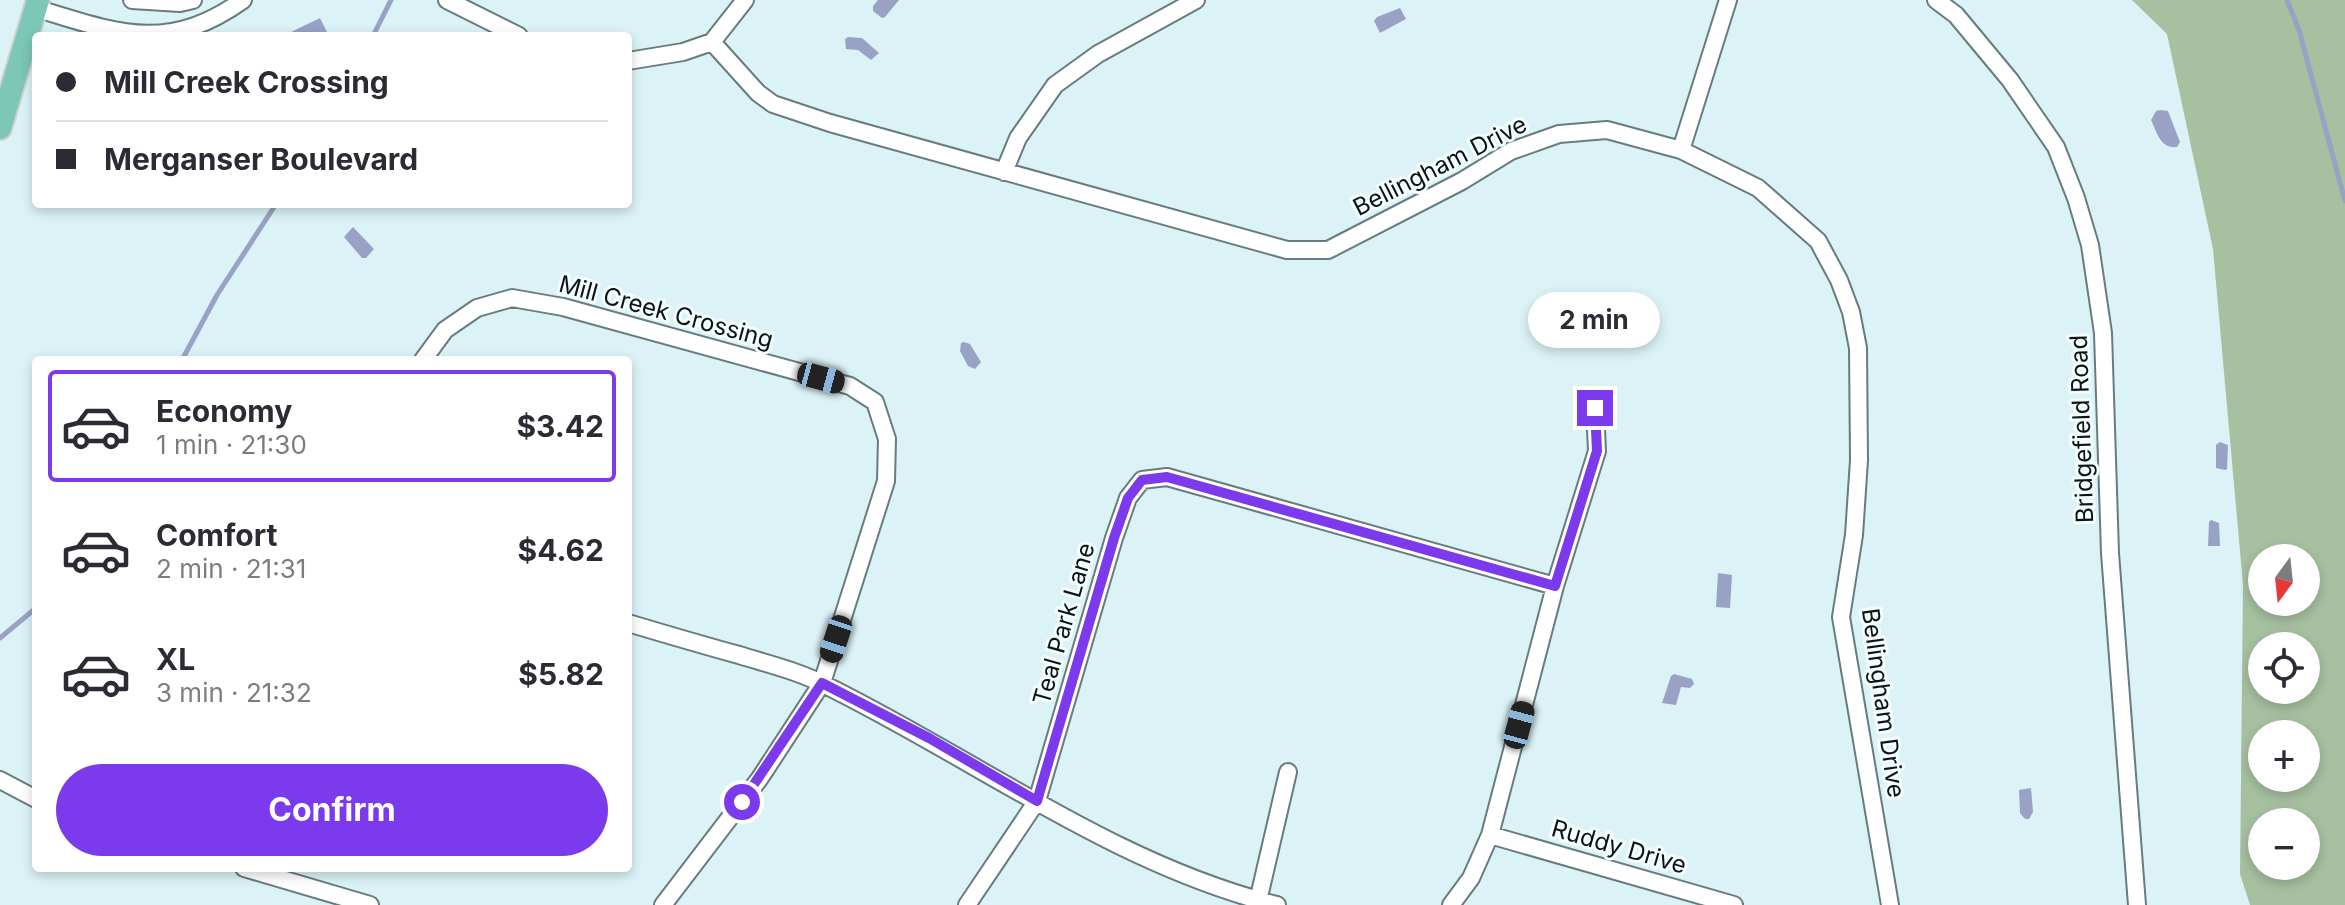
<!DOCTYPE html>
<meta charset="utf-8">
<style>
:root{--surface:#fff;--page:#f7f7f7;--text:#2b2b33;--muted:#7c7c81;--line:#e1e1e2;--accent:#7c3aed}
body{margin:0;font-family:Inter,sans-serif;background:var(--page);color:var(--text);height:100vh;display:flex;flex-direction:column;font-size:30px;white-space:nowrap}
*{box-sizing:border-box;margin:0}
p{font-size:26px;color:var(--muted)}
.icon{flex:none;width:44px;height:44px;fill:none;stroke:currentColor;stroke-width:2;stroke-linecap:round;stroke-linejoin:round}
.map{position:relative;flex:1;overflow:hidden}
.panel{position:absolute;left:32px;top:356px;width:600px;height:516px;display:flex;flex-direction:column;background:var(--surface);border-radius:8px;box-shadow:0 4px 12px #0003}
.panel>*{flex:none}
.top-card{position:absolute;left:32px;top:32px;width:600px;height:176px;border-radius:8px;box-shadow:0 4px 12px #0003;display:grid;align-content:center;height:176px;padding:0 24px;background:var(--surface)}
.needle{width:52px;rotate:195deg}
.controls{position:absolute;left:2248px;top:544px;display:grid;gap:16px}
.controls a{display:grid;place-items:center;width:72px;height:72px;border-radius:50%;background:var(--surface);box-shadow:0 4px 12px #0003;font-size:40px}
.end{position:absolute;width:36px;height:36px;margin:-18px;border:10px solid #7c3aed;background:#fff;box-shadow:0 0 0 4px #fff}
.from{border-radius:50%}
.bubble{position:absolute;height:56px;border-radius:28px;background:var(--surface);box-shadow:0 4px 12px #0003;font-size:26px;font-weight:700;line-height:56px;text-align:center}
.car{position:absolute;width:24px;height:48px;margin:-24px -12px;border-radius:10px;box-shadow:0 0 6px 2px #0007;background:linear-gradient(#222 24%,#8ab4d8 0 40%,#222 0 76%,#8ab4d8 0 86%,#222 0)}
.top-card b{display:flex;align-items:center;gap:28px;height:76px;font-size:30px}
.top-card b+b{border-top:2px solid var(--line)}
.top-card i{width:20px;height:20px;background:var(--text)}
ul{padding:14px 0 0;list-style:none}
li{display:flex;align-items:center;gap:24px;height:112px;margin:0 16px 12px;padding:0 8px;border:4px solid transparent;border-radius:8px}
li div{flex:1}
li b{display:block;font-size:30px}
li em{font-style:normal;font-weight:700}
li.on{border-color:var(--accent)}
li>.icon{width:72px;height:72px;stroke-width:1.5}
.cta{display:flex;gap:16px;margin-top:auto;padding:16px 24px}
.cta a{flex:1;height:92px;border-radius:48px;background:var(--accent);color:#fff;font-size:32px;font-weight:700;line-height:92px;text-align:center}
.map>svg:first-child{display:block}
.forest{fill:#a6c0a0;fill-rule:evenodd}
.water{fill:#99a1c5}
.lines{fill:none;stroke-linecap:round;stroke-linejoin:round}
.stream{stroke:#99a1c5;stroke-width:5}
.minor-casing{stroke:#677c80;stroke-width:20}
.major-casing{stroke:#ced0d0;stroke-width:26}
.minor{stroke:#fff;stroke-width:16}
.major{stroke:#7cc7b6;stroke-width:22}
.route{stroke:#7c3aed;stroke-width:10}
.labels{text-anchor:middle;stroke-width:6;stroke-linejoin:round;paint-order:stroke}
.street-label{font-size:24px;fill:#0b1415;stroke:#f4feff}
</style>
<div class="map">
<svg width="2345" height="905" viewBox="0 0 2345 905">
<rect width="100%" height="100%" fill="#dbf3f7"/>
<path class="forest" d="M2132,0H2345V905H2250L2240,874L2243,585L2213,249L2167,34ZM2262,558H2306V602H2262ZM2262,646H2306V690H2262ZM2262,734H2306V778H2262ZM2262,822H2306V866H2262Z"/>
<path class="water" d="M878,0H899L885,17L882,18L873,11V6Z
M1400,8L1406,19L1380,33L1374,21L1377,17Z
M320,18L329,36H290L291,32Z
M848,37L862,38L879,53L871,60L858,50L846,49L845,39Z
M2160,110L2168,111L2180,142L2177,147C2160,149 2157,132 2151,120L2156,111Z
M353,227L374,249L366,258H362L344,237Z
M964,342L970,344L981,362L975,369L968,366L960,351L961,343Z
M2220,442L2228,445L2227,469L2225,470L2216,468V445Z
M2211,520L2219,523L2220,546H2208L2209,522Z
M1718,573L1732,575L1730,608L1716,607Z
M1674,674L1692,679L1694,684L1690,688L1681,687L1676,705L1662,703L1671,676Z
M2031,788L2033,812L2029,819H2025L2020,813L2019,790Z"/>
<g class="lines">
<path class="stream" d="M2287,0L2299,30L2345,201
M373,36L391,0
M182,360L217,295L276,204
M0,638L36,608"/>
<g class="minor-casing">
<path id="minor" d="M132,0L180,3L193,0
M447,0L519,36
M1936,0L1956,15L2010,80L2056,147L2076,198L2090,245L2103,333L2110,553L2137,905
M35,8C117,33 167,54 243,0
M712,42L758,93L773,104L830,123L1287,250H1328L1462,181L1511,151L1559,134L1607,130L1681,150L1758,188L1818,241L1839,280L1851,312L1858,348L1859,460L1854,535L1841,617L1890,905
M628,61L683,52L712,42L745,0
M1681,150L1728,0
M1004,172L1018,138L1055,85L1098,54L1196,0
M423,360L445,330L477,308L512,298L563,307L850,386L875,402L887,439L886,481L822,683L760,778L663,905
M628,623C665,634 702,645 739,655C768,664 798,671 825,685C974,758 1115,865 1277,905
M0,780L36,799
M1490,835L1734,905
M244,868L370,905
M1258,901L1288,772
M967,905L1037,801L1114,538L1128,498L1142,480L1167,477L1555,586
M1451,905L1471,878L1490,835L1555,586L1597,451L1595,408"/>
</g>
<g class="major-casing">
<path id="major" d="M0,128L38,0"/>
</g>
<use href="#minor" class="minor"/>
<use href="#major" class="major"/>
</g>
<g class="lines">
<path class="route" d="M742,802L822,683L929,738L1037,801L1114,538L1128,498L1142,480L1167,477L1555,586L1597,451L1595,408"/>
</g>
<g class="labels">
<g class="street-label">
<text transform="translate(1440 166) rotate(-27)" y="8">Bellingham Drive</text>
<text transform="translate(666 312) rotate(15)" y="8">Mill Creek Crossing</text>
<text transform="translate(2082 429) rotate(-92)" y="8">Bridgefield Road</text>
<text transform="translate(1064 624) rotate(-74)" y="8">Teal Park Lane</text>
<text transform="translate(1883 703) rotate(82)" y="8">Bellingham Drive</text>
<text transform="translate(1619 847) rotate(16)" y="8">Ruddy Drive</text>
</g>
</g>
</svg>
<div class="controls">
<a><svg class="needle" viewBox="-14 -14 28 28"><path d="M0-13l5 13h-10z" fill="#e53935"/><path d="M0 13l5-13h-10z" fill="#7c7c81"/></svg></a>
<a><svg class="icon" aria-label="locate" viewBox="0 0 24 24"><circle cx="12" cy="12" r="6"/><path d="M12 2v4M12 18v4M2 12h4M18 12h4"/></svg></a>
<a>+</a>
<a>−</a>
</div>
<i class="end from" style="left:742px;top:802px"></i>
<i class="end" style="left:1595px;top:408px"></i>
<div class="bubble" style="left:1528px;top:292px;width:132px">2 min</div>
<i class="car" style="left:821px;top:378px;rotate:105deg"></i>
<i class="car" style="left:836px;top:639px;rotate:198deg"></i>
<i class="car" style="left:1519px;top:725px;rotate:15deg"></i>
<div class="top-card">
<b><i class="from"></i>Mill Creek Crossing</b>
<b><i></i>Merganser Boulevard</b>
</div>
<section class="panel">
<ul>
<li class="on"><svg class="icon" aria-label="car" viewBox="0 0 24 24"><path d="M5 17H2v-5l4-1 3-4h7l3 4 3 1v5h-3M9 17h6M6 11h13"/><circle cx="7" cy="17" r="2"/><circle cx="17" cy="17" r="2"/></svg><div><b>Economy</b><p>1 min · 21:30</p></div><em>$3.42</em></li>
<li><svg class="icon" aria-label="car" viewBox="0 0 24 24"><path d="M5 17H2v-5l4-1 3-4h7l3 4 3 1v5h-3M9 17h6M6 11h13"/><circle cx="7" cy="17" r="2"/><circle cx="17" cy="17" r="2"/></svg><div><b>Comfort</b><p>2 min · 21:31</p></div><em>$4.62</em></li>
<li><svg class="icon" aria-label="car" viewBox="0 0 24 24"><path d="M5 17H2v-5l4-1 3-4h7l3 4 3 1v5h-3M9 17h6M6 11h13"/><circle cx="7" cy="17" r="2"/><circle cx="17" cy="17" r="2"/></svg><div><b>XL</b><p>3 min · 21:32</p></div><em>$5.82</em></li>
</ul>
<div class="cta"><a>Confirm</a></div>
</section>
</div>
